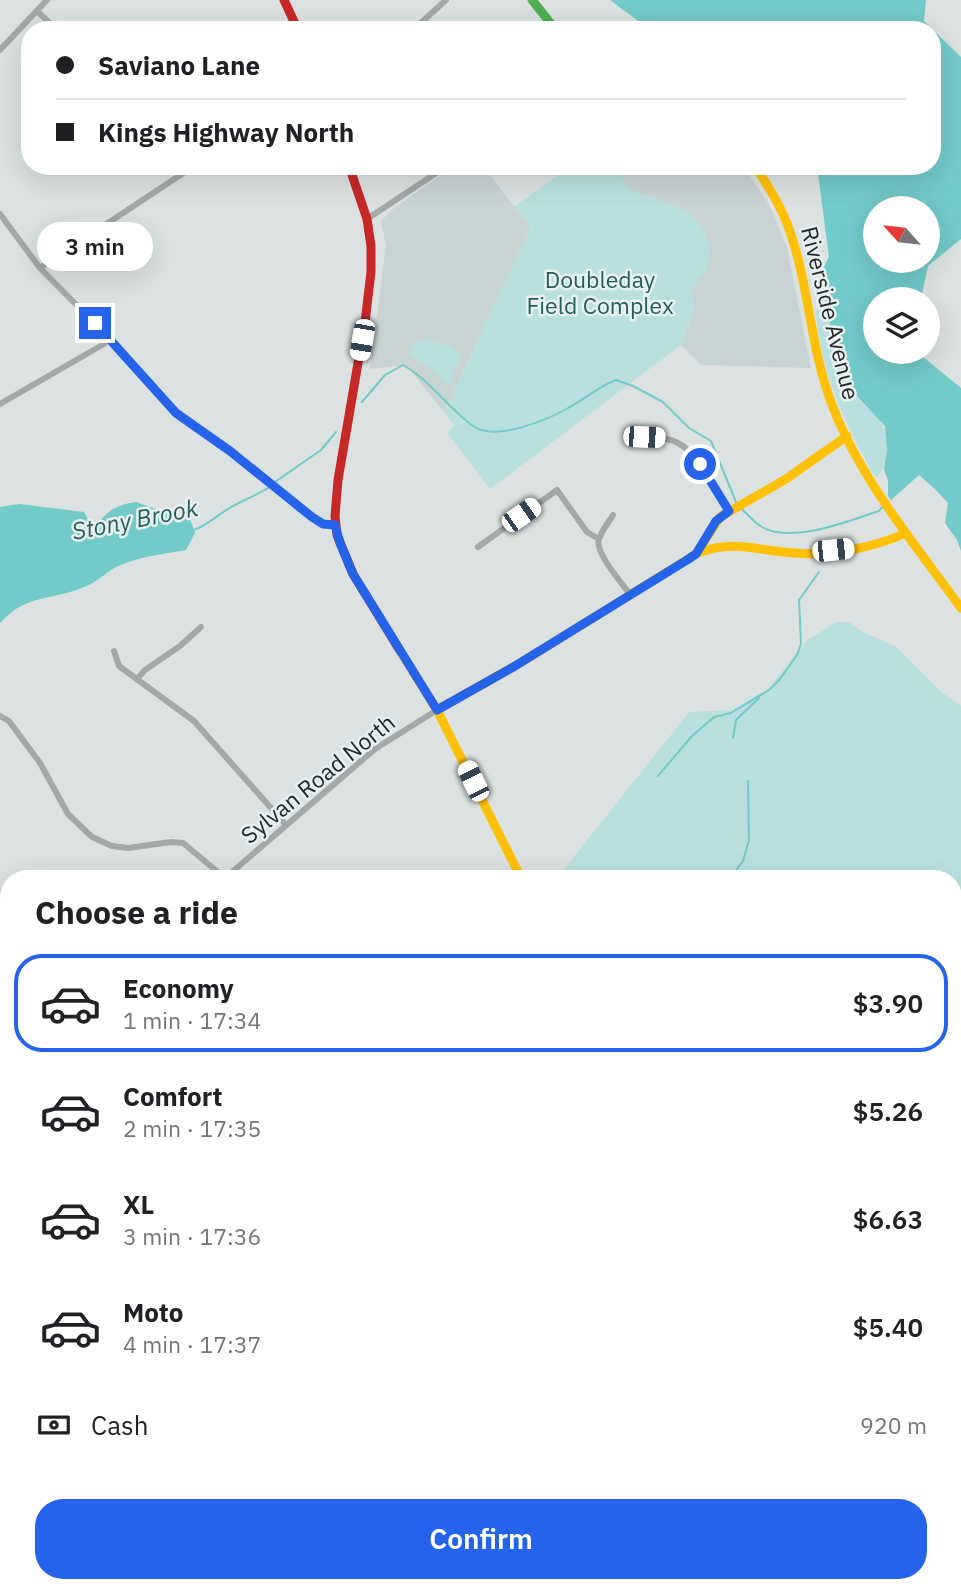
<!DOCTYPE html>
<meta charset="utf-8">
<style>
:root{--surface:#fff;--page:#f2f2f2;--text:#202124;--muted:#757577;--line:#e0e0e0;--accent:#2563eb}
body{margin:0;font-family:"IBM Plex Sans",sans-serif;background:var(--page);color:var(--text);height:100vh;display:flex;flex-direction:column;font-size:26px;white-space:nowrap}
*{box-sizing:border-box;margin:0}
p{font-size:23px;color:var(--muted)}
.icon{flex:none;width:38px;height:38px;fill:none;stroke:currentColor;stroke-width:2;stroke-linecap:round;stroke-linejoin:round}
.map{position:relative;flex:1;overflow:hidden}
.details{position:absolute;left:0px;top:870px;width:962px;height:723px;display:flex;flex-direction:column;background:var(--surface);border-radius:28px 28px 0 0;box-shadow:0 7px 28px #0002}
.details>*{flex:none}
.banner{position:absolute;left:21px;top:21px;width:920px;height:154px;border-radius:28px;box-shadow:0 7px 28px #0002;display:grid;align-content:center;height:154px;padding:0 35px;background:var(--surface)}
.needle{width:46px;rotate:297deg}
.tools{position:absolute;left:863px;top:196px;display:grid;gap:14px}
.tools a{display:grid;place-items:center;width:77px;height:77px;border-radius:50%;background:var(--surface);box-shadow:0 7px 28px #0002;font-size:35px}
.end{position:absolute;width:32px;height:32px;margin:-16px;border:9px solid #2563eb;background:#fff;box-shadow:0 0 0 4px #fff}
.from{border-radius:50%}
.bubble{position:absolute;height:49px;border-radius:24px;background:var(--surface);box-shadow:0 7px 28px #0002;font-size:23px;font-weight:600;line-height:49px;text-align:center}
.car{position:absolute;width:21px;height:42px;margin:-21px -10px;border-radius:9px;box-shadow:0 0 5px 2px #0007;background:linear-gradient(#fff 24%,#345 0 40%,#fff 0 76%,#345 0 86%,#fff 0)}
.banner b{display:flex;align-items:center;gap:24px;height:66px;font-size:26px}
.banner b+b{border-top:2px solid var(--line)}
.banner i{width:18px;height:18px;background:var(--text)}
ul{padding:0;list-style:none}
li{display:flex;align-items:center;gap:21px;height:98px;margin:0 14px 10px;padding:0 21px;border:4px solid transparent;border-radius:28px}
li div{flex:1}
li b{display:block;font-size:26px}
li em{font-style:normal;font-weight:600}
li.current{border-color:var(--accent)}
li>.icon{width:63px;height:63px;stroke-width:1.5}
h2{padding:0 35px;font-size:32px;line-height:84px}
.pay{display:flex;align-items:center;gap:18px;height:77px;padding:0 35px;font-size:26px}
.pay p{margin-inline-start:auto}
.action{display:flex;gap:14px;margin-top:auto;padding:14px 35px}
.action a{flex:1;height:80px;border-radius:28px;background:var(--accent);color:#fff;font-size:28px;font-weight:600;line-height:80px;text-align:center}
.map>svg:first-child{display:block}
.built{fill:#c8d4d3}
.green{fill:#b9e0df}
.water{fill:#72cac9;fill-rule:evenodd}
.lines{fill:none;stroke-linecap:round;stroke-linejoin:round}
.stream{stroke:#72cac9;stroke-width:2}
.street{stroke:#a5a8a8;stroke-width:6}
.fast{stroke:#4caf50;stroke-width:9}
.slow{stroke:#ffc107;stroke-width:9}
.jam{stroke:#c62828;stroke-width:9}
.route{stroke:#2563eb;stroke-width:9}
.labels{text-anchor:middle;stroke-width:5;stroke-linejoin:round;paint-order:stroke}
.park-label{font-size:23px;fill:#285b5b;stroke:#e7f1f1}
.street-label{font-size:23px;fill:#242827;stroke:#e7f1f1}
.water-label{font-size:24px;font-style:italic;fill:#295d5c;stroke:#e7f1f1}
</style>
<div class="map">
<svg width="961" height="1592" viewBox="0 0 961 1592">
<rect width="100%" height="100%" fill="#dce2e1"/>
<path class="built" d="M454,166H483L531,228L444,412L406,365L370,369L386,246L381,221L394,208Z
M615,166H743L769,204L787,247L811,368L701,365L681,345L694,310L691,289L705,270L708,260L687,211L630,190Z"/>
<path class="green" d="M571,166H615L630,190L687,211L704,229L710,250L708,260L705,270L691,289L694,310L681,345L490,489L447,433L455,426L444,412L531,228L514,207Z
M826,307C832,336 837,364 852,390C867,416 893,415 886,454C885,464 883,470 876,478C855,442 836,404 825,364C820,346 818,328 815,310Z
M424,339L450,345L451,348L461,355L459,364L453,369L451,384H447L429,367L412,357L410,347Z
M836,622H849L863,632L895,646L939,690L961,706V1508L954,1515V878H557L689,712L732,710L768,689L806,641Z"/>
<path class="water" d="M610,0H926L924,21L961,57V239L928,266L921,299H875V352H917L961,388V551L957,540L945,523L948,503L935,489L919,475L891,500L888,496V481L884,469L887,449L885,426L853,392L837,357L832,334L820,274L829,257L817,166H933V30H650ZM875,208H928V261H875Z
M136,502L175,516L190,519L195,533L186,550C162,554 138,557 116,567C105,573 96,583 84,587C50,601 26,594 0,623V507L19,504L84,512L91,525L96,527C107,510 117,505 136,502Z"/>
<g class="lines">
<path class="stream" d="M362,402L385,375L403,365C430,380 448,408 473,426C496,442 547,420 570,407C585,399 599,386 616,380L633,386L663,402L689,428L711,441L736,502
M275,482L321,450L336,432
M742,509C748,515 755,523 762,527C793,544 848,521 879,511L884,505
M191,531C208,526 220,512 235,505C248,498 259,494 271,486
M733,738L736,720L759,698
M658,776L692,736L714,717L731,713L769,690L780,679L797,655L801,644L799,600L819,572
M730,878L743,861L749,840L748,781"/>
<path class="street" d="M37,11L57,30
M413,30L446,0
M0,50L47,0
M0,214L40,268L118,347L169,406L247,464L312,517L323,524L335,525
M367,219L447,166
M40,268L194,166
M0,404L104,344L109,338
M644,437C655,438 666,437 676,442C701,454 715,488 729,511
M613,515C609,522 602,530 599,539C594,552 623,584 631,596
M478,547L557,490L587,532L599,539
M114,651L119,666L194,721L286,825
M137,679L145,670L180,646L201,627
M0,716L9,721L40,763L68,814L92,837L112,846L128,848L171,842L183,843L225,878
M225,878L375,749L437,710
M0,1076L9,1069
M130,1584L131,1592
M440,1584L462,1592
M505,1592L508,1584
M514,1592L517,1584"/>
<path class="fast" d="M532,0L556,30
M716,1584V1592
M947,1584L955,1592"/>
<path class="slow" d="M755,166C767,184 778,201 786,221C809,279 809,343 831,402C859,478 914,543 961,608
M698,553C734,539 758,551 794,553C832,556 872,548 906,533
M399,649L437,710L521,878
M437,710L522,662L696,554L720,517L786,479L847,436"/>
<path class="jam" d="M284,0L298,30
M349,166L367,219L371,246V272L365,322L338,480L335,516L337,535L353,574L399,649"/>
</g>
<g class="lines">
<path class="route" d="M95,323L176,413L230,451L312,517L323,524L335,525L340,543L353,574L437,710L515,666L687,560L696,554L716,521L729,511L700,464"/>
</g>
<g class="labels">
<g class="park-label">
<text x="600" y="288">Doubleday<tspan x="600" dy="26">Field Complex</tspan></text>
</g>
<g class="street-label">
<text transform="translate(830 313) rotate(76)" y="8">Riverside Avenue</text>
<text transform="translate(318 779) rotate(-39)" y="8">Sylvan Road North</text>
</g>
<g class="water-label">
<text transform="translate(135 520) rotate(-11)" y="8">Stony Brook</text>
</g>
</g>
</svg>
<div class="tools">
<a><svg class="needle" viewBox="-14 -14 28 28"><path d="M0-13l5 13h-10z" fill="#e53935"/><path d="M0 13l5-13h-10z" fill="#757577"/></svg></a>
<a><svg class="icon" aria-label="layers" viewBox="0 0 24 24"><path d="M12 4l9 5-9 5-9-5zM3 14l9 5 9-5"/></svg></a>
</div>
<i class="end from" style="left:700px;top:464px"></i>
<i class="end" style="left:95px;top:323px"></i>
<div class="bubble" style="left:37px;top:222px;width:116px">3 min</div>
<i class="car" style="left:362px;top:340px;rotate:190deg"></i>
<i class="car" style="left:644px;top:437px;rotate:92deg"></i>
<i class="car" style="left:521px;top:515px;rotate:55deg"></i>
<i class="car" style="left:833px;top:550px;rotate:84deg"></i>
<i class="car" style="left:473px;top:781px;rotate:334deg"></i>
<div class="banner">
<b><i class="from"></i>Saviano Lane</b>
<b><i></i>Kings Highway North</b>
</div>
<section class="details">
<h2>Choose a ride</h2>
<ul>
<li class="current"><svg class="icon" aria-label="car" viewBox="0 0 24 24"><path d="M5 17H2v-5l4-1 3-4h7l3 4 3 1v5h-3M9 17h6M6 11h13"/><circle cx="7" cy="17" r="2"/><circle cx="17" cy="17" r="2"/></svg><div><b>Economy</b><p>1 min · 17:34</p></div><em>$3.90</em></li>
<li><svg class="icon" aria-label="car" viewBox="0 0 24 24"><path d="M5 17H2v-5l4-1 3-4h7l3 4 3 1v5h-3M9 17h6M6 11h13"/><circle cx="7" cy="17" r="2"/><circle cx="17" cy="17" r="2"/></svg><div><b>Comfort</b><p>2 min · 17:35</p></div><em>$5.26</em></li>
<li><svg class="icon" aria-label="car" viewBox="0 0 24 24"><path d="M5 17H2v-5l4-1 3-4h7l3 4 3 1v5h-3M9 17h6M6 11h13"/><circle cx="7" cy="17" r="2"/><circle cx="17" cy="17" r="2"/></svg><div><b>XL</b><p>3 min · 17:36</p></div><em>$6.63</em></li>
<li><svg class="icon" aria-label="car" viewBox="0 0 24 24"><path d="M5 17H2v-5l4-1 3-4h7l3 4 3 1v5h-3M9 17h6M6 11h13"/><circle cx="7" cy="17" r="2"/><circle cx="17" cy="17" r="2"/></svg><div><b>Moto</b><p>4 min · 17:37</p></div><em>$5.40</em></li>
</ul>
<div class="pay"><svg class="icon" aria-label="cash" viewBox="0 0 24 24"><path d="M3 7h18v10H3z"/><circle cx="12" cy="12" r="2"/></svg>Cash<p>920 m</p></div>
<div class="action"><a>Confirm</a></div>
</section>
</div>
